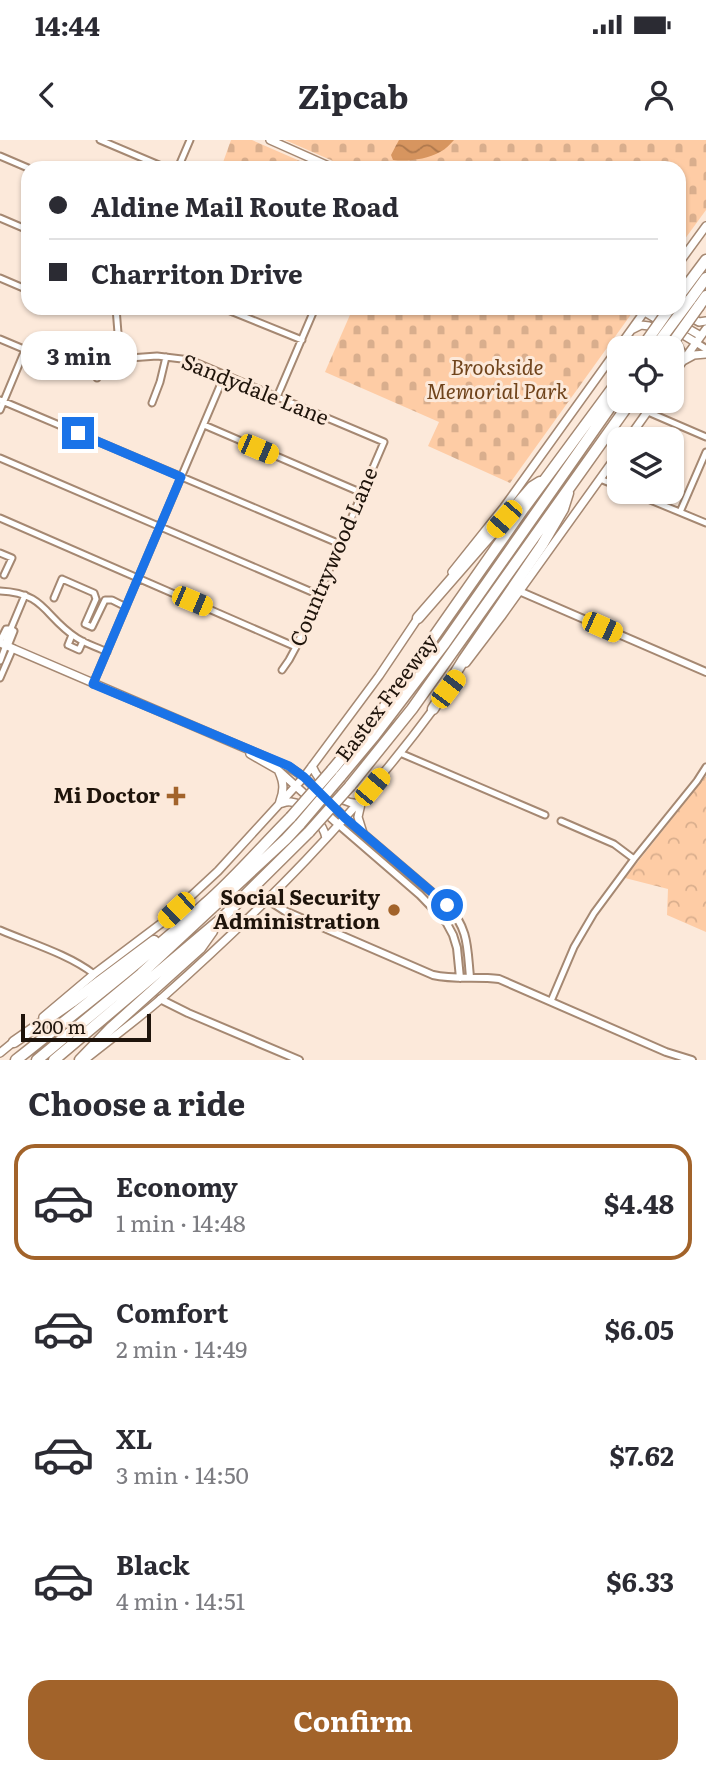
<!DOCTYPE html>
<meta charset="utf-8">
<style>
:root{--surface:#fff;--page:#f2f2f3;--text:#2b2b33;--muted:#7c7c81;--line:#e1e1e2;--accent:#a2632a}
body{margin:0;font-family:Literata,serif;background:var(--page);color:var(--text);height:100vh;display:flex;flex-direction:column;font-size:26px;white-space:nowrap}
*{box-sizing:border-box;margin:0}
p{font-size:23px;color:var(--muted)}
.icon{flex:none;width:38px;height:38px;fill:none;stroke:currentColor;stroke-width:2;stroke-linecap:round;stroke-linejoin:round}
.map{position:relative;height:920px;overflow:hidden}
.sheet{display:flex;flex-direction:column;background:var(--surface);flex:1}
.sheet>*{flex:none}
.banner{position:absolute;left:21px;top:21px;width:665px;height:154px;border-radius:21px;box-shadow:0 2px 5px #0004;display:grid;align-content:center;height:154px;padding:0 28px;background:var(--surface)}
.controls{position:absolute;left:607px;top:196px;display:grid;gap:14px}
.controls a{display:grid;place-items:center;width:77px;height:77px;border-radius:14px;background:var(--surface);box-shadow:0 2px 5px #0004;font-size:35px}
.scale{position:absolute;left:21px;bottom:18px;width:130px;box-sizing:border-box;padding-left:7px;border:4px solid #1f140b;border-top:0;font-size:19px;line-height:24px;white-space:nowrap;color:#1f140b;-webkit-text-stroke:5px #fce9da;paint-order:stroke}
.end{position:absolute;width:32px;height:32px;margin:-16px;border:9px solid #1a73e8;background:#fff;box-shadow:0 0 0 4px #fff}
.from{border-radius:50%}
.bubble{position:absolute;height:49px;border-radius:21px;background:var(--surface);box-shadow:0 2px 5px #0004;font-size:23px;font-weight:700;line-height:49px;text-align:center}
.car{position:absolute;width:21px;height:42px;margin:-21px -10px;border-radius:9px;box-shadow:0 0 5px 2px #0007;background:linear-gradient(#f5c518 24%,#345 0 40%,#f5c518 0 76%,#345 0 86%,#f5c518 0)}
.banner b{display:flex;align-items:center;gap:24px;height:66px;font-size:26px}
.banner b+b{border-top:2px solid var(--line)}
.banner i{width:18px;height:18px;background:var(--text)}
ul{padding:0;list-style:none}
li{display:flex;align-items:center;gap:21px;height:116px;margin:0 14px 10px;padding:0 14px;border:4px solid transparent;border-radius:21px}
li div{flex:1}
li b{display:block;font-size:26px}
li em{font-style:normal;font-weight:700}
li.active{border-color:var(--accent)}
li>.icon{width:63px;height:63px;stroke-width:1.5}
h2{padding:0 28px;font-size:32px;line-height:84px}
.cta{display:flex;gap:14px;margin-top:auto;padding:14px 28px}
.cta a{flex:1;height:80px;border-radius:21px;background:var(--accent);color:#fff;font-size:28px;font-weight:700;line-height:80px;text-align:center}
.status{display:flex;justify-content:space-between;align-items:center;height:49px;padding:0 35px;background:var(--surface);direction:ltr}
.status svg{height:19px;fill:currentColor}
header{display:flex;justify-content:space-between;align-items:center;height:91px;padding:0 28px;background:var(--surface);font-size:32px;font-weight:700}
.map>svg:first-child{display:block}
.forest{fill:url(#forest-crowns)}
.cemetery{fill:url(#cemetery-stones)}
.water{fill:url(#water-waves)}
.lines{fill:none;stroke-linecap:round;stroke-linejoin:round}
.minor-casing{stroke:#a58872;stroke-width:9}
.tertiary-casing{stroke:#a58872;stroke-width:10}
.secondary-casing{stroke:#a58872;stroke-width:10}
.motorway-casing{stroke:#a58872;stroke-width:13}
.minor{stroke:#fff;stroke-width:5}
.tertiary{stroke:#fff;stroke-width:6}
.secondary{stroke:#fff;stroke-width:7}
.motorway{stroke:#fff;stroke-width:10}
.motorway-bridge-casing{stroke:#a58872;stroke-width:13;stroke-linecap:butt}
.motorway-bridge{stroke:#fff;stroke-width:10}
.route{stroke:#1a73e8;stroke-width:9}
.poi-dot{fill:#a2632a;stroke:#fce9da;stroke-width:2.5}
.labels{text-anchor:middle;stroke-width:6;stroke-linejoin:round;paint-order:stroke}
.park-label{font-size:21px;font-style:italic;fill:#70441c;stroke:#fce9da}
.street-label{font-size:21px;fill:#1f140b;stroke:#fce9da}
.poi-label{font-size:21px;font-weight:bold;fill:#1f140b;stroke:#fce9da;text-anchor:end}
</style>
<div class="status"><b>14:44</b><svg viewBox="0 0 49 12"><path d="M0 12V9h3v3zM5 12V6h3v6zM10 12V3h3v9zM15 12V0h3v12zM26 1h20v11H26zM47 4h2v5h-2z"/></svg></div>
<header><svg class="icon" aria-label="back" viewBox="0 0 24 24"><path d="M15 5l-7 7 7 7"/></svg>Zipcab<svg class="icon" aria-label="person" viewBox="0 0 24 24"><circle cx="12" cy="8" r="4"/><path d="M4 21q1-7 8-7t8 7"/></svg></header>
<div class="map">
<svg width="706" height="920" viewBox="0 0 706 920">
<defs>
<pattern id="forest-crowns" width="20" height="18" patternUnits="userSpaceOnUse" patternTransform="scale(1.75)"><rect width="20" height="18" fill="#fecca5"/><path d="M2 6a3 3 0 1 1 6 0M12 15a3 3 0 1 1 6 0" fill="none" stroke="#d9ae8d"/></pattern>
<pattern id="cemetery-stones" width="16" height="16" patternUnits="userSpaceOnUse" patternTransform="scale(1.75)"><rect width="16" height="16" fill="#fecca5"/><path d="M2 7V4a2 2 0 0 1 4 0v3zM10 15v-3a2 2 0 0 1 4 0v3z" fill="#d9ae8d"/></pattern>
<pattern id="water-waves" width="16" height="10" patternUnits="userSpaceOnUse" patternTransform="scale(1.75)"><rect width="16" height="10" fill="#d7955f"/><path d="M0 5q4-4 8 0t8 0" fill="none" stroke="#ae784d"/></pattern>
</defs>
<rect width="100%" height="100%" fill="#fce9da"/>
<path class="forest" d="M706,636V792L667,775L668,749L625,738Z"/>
<path class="cemetery" d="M231,0H252L316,28H221Z
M285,0H706V70L679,107V28H349Z
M353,168H623L632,173L510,343L428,306L439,282L325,232Z"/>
<path class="water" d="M399,0H454C450,4 446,9 440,12C427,19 408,22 393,20L391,15Z"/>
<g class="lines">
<g class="minor-casing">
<path id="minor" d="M100,0L166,28
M0,16L28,28
M178,28L190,0
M0,78L28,90
M0,138L28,150
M116,168L120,218
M223,168L302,200
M0,199L45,218L75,222L157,216L190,220L384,302L296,507L289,520L282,530
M97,220V238
M277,257L315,168
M0,260L340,404
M152,263L160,242L166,217
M0,270L25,210
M648,272L706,297
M204,285L362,353
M0,318L319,455
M600,339L620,347
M631,352L706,383
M680,372L706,312
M0,378L296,507
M0,413L12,418L4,435
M0,451C46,453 44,477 77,498C86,504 97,507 107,512
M54,458L62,439L94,453L96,459L85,484L92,487L105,460H112L126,467
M72,495L68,505L79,510L83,501
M0,501L6,489H11
M4,505L25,455
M8,506L14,491L11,489
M0,521L6,505
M0,538L13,508
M93,544L225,234
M400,613L545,675
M561,681L614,704L634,719
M0,790C30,803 68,814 94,834
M551,861L574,807L594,773L634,719L697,641L706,627"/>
</g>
<g class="tertiary-casing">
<path id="tertiary" d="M695,202L706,209
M519,451L706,532
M346,679L447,765C469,789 467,807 470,837
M339,685L420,755L446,782L453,795L457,808L460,838
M268,760L285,771L433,835C455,840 477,836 499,839L666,912L692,920
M160,859L188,873L299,920"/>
</g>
<g class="secondary-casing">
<path id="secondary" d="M270,0L333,28
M679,123L706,86
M638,168L695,202
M652,168L701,196
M673,168L699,182L706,181
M633,189L641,185L649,186L677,203L681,211L682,221
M683,221L694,215L706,214
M672,236L706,189
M628,299L655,261
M452,432L504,367L647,168
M0,503L289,627L304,637L346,679
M466,523L501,477L620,311
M250,614L278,630L339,685
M312,626C319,642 340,665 358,663
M279,632C284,643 284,650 280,661
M279,664C283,663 287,661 291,662C305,663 324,685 326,698
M361,664L358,677L363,693
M43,877L94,834L163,782L218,731L304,637L379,536L420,475
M0,913L17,899
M87,918C112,898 138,879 162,858C263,768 354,677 435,567"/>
</g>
<g class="motorway-casing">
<path id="motorway" d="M679,156L706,120
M690,160L706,138
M699,166L706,156
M418,478L532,347L540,342
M433,569L464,519L542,405L563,369L568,353
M332,630L383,569L524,368L620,238
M340,637L375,595L445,503L620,253
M350,646L412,569L631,261
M14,902L72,862L154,801
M16,920C80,869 145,819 205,764C236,737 262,706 291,677
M37,920L141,834L286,699L300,684
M54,920L220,780L309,692
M80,920L111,888L200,808L212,791"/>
</g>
<use href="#minor" class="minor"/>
<use href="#tertiary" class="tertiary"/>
<use href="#secondary" class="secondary"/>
<use href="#motorway" class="motorway"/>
<g class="motorway-bridge-casing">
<path id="motorway-bridge" d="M646,202L670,168
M655,207L690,160
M669,208L699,166
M291,677L332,630
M300,684L340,637
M309,692L350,646"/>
</g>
<use href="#motorway-bridge" class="motorway-bridge"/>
</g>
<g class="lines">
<path class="route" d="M78,293L181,337L93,544L289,626L304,637L345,678L447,765"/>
</g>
<g class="poi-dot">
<path d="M172.5 645.5h7v7h7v7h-7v7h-7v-7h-7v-7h7z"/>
<circle cx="394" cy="770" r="7"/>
</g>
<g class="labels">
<g class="park-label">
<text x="497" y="235">Brookside<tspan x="497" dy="24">Memorial Park</tspan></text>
</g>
<g class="street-label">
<text transform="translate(255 250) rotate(22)" y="7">Sandydale Lane</text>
<text transform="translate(334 417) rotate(-67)" y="7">Countrywood Lane</text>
<text transform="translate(387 558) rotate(-53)" y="7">Eastex Freeway</text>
</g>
<g class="poi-label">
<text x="160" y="663">Mi Doctor</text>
<text x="380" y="765">Social Security<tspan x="380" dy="24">Administration</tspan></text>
</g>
</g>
</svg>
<div class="controls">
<a><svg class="icon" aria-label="locate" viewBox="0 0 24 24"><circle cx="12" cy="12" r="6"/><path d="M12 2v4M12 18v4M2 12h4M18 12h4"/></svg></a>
<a><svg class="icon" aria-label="layers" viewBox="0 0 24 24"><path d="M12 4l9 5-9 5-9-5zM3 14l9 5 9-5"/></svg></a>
</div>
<div class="scale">200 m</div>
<i class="end from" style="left:447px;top:765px"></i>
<i class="end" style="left:78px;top:293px"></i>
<div class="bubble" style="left:21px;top:191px;width:116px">3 min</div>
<i class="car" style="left:258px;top:309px;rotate:113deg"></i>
<i class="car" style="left:504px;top:379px;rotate:221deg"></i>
<i class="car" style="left:192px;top:461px;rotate:113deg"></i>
<i class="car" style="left:602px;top:487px;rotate:114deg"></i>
<i class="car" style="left:448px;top:549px;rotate:37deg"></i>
<i class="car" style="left:372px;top:647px;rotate:40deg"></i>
<i class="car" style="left:176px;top:770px;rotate:227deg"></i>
<div class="banner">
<b><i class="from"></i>Aldine Mail Route Road</b>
<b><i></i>Charriton Drive</b>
</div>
</div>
<section class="sheet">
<h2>Choose a ride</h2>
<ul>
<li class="active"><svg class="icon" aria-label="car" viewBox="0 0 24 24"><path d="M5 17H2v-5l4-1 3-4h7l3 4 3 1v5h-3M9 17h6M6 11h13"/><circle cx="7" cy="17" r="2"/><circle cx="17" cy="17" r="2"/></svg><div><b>Economy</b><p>1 min · 14:48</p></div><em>$4.48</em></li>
<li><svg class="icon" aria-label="car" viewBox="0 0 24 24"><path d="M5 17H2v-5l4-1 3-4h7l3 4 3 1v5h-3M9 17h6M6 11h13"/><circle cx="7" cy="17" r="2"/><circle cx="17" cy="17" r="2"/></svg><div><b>Comfort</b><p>2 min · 14:49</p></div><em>$6.05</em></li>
<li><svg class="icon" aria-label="car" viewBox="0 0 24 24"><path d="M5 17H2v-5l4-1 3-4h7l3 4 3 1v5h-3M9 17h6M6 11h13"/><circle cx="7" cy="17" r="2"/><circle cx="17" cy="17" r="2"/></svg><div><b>XL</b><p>3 min · 14:50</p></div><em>$7.62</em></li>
<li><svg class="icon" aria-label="car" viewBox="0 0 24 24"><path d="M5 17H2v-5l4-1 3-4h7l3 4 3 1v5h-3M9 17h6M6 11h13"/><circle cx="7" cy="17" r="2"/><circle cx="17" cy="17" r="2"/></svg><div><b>Black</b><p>4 min · 14:51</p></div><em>$6.33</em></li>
</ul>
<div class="cta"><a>Confirm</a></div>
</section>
